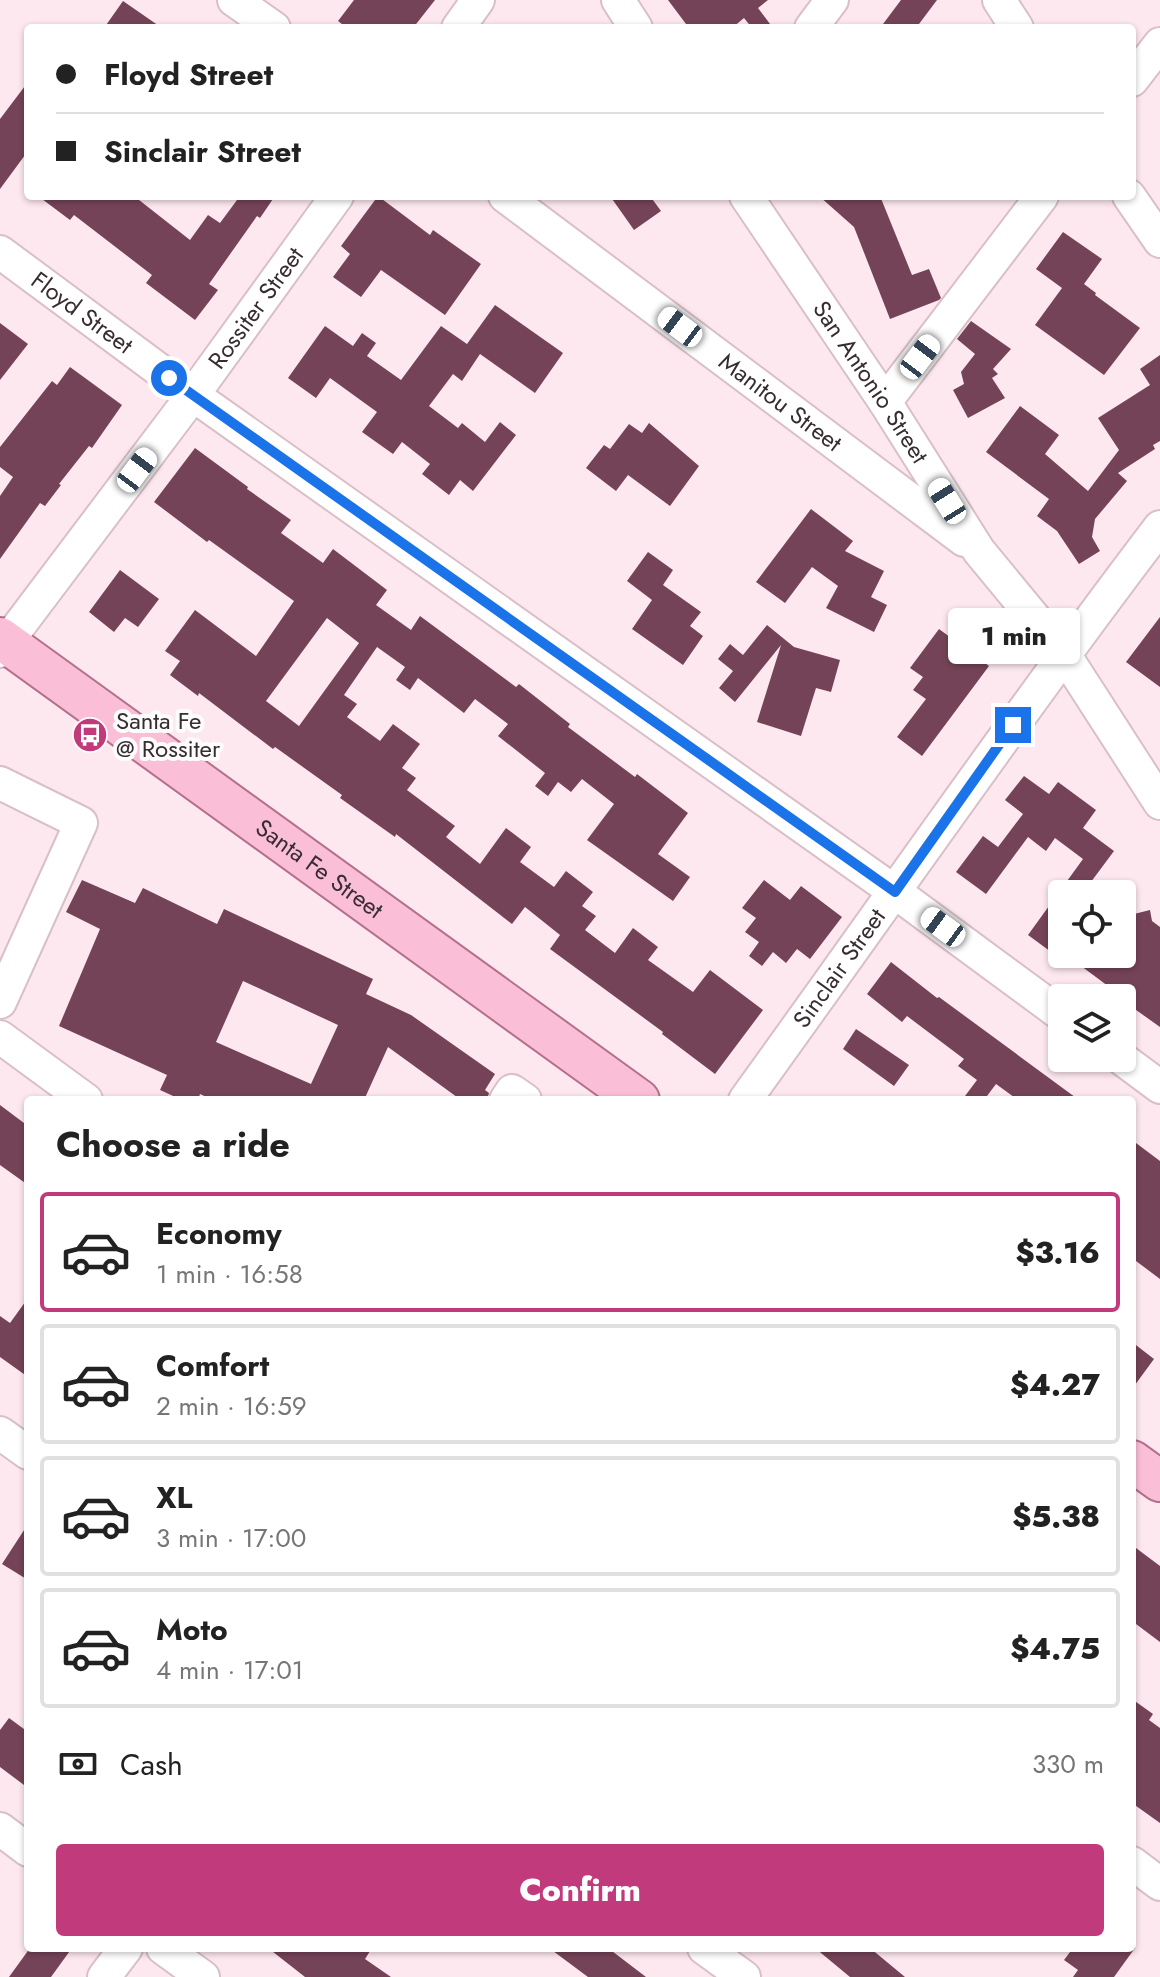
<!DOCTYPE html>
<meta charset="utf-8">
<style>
:root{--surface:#fff;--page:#f2f2f2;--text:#222;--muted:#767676;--line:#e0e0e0;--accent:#c13b7c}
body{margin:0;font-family:Jost,sans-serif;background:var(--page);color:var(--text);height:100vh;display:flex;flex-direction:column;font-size:30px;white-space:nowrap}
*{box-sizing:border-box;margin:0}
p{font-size:26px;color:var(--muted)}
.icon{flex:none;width:44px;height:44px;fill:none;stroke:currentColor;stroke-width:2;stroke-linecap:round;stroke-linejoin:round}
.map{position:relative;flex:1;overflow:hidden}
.panel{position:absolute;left:24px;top:1096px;width:1112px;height:856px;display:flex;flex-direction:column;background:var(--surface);border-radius:8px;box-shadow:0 2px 6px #0004}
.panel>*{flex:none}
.top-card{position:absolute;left:24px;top:24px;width:1112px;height:176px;border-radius:8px;box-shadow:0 2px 6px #0004;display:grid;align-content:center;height:176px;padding:0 32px;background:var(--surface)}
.tools{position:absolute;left:1048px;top:880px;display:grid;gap:16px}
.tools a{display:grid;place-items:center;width:88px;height:88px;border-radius:8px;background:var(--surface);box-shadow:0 2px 6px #0004;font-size:40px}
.end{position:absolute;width:36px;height:36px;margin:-18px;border:10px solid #1a73e8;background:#fff;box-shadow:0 0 0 4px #fff}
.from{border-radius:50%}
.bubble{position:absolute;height:56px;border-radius:8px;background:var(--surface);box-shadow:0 2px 6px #0004;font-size:26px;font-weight:800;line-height:56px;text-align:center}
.car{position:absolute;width:24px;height:48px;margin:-24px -12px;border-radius:10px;box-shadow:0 0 6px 2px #0007;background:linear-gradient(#fff 24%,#345 0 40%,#fff 0 76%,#345 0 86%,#fff 0)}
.top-card b{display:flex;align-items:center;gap:28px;height:76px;font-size:30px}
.top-card b+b{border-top:2px solid var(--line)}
.top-card i{width:20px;height:20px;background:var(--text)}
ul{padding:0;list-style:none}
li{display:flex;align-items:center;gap:24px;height:120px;margin:0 16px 12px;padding:0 16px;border:4px solid var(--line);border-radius:8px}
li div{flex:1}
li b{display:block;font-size:30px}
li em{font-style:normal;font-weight:800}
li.active{border-color:var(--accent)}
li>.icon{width:72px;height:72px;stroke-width:1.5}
h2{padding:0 32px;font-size:36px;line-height:96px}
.pay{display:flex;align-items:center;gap:20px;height:88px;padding:0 32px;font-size:30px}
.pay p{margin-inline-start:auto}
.action{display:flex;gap:16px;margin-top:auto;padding:16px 32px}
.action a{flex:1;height:92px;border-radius:8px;background:var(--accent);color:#fff;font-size:32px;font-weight:800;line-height:92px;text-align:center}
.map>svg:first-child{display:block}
.building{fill:#754357;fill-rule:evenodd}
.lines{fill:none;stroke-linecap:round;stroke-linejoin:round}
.minor-casing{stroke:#d9bfc8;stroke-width:36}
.major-casing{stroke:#b46f8b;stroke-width:44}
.minor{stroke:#fff;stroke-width:32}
.major{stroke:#fbbed7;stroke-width:40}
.route{stroke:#1a73e8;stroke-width:10}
.labels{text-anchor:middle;stroke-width:8;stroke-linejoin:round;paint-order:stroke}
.street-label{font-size:24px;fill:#372d30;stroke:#fcfcfc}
.poi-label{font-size:24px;fill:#372d30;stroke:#fcfcfc;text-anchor:start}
</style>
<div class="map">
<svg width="1160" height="1977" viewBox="0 0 1160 1977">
<rect width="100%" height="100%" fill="#fee8f0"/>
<path class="building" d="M354,0H435L413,28H347L338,21Z
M668,0H768L758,8L773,28H752L744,18L732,28H689Z
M901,0H937L916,28H880Z
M123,1L162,28H104Z
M28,82V151L0,189V119Z
M38,196H134L190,240L208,215L220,223L237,200L231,196H275L260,218L257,216L209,284L218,290L195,320L146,283L152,275L74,215L70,220Z
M378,196L430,235L433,230L481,264L445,315L381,270L361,297L333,277L350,254L341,246Z
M610,196H650L661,211L634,230Z
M819,196H880L912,275L929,269L941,298L939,300L890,319L854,227Z
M1063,232L1102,259L1084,284L1096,293L1095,295L1140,328L1104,375L1035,325L1062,288L1036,269Z
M495,305L563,353L535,393L480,354L462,381L453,374L429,406L458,428L462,423L485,442L500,422L516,435L473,491L460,480L449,495L422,474L430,464L402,442L393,454L362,432L377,412L330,378L316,398L288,378L325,326L353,346L362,333L376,343L367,356L401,380L441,326L467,344Z
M971,321L1011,349L993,369L998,374L992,378L1005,398L968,418L953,390L964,384L961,372L975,354L957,339Z
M0,323L28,344L0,380Z
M1160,355V441L1153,445L1155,449L1118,473L1127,481L1095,519L1092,537L1100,551L1079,564L1057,531L1037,516L1049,499L986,452L1020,406L1059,435L1045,454L1088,491L1119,450L1098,418L1150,385L1140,369Z
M70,367L122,405L92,448L89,446L59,484L61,485L45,506L40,503L0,559V496L13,477L0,467V447L52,381L57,385Z
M649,423L699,466L670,506L628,475L616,491L586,468L604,445L610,449L629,424L642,433Z
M195,448L248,487L247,489L291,520L281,533L323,563L333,549L387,590L376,605L411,630L420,616L516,687L519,684L570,724L568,727L635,777L637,774L688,813L658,854L690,877L673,901L587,840L614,804L582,779L571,792L558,782L548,796L535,786L545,773L498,736L508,724L475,699L464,713L418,678L410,690L396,680L405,667L377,647L344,695L357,704L347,717L380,741L393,724L420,744L402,768L416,778L407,790L455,826L446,837L480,864L506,828L531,847L520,862L554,887L566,871L593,892L582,906L596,916L585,930L615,953L633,928L658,947L648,960L693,992L710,970L763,1010L715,1074L662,1034L663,1032L550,949L560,935L525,907L512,924L396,834L395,837L340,798L342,795L275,747L273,749L199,693L198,696L170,675L180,661L165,651L195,610L256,656L294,601L209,540L207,542L154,502ZM327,618L359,643L299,726L266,701Z
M811,509L853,541L845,551L884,571L871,597L887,605L874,632L826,608L838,586L812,567L785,603L756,582Z
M648,552L673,570L663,585L701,612L690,626L703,636L683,665L632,629L652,600L627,581Z
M120,570L159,599L138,627L125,618L114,632L89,612Z
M1160,617V687L1126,662Z
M767,625L794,647L840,660L831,692L816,688L801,736L757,722L781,645L735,702L719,688L733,671L718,659L730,644L743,655Z
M939,629L989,666L922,756L897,737L926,699L913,690L923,677L910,668Z
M1024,776L1049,794L1058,782L1096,810L1083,828L1114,851L1082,894H1062V960L1028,935L1083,859L1055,838L1046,851L1028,837L986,894L956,872L983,836L998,847L1023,814L1005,800Z
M82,880L135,903L143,888L217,924L224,909L373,979L366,994L411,1015L495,1074L485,1090L489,1093L487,1100H461L388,1047L364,1100H213L200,1094L198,1100H182L160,1090L167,1075L59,1026L100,929L66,912ZM243,981L338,1025L311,1084L216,1042Z
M764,880L790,900L801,886L842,917L810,959L797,949L786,963L773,952L762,966L749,956L759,942L745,932L756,918L742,908Z
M1150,910L1152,921L1160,927V1027L1122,1000V998L1118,997L1120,995L1065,954H1122V917Z
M891,962L937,998L939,997L1079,1100H1018L996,1084L984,1100H962L977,1080L958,1066L964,1059L907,1016L902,1022L867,994Z
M856,1029L909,1065L894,1086L843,1049Z
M0,1105L28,1126V1185L0,1165Z
M1132,1140L1160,1161V1279L1132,1258Z
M28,1298V1377L0,1357V1316L10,1323Z
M1132,1342L1154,1359L1132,1389Z
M28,1524V1580L2,1564Z
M1132,1545L1160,1566V1642L1132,1621Z
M1132,1699L1153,1714L1149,1720L1160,1728V1823L1132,1803Z
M9,1718L28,1732V1788L0,1767V1730Z
M30,1948H72L51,1977H9Z
M268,1948H372L365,1959L391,1977H305Z
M549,1948H608L646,1977H588Z
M815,1948H870L905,1977H850Z
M1073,1948H1135L1114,1977H1073L1078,1970L1064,1960Z"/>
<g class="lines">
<g class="minor-casing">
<g id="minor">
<path d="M234,0L274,28"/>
<path d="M618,0L636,28"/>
<path d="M999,0L1017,28"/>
<path d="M458,28L478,0"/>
<path d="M811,28L832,0"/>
<path d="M1132,80L1160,44"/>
<path id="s1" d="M505,196L964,540"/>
<path id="s2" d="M746,196L885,402L979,551L1064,654L1160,803"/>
<path d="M1129,196L1160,241"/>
<path id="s3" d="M0,252L193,395L895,892L1062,1015"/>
<path d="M885,402L1042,196"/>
<path id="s4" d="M0,651L193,395L337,196"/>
<path d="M0,783L81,823L0,1002"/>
<path d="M0,1037L86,1100"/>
<path d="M1121,1058L1160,1087"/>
<path d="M506,1100L512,1091L525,1100"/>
<path id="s5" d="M745,1100C883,909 1017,715 1160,527"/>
<path d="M0,1433L28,1453"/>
<path d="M0,1829L28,1850"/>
<path d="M1132,1863L1160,1884"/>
<path d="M163,1948L203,1977"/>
<path d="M704,1948L744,1977"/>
<path d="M104,1977L126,1948"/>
</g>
</g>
<g class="major-casing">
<g id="major">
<path id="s6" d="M0,638L639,1100"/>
<path d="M1132,1461L1160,1481"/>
</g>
</g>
<use href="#minor" class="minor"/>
<use href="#major" class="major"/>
</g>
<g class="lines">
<path class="route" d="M169,378L895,892L1013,725"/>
</g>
<defs>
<g id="bus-disc" transform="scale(1.8)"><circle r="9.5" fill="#c13b7c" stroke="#fcfcfc"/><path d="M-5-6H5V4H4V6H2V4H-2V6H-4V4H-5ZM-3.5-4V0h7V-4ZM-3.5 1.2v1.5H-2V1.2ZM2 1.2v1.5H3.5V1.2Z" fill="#fff"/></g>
</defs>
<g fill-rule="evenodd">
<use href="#bus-disc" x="90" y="735"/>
</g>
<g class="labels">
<g class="street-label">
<text dy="8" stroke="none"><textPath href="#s4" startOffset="428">Rossiter Street</textPath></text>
<text dy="8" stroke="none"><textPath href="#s3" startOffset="102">Floyd Street</textPath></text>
<text dy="8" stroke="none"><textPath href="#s2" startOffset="224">San Antonio Street</textPath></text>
<text dy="8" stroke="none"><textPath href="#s1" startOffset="344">Manitou Street</textPath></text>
<text dy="8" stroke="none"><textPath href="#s6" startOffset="394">Santa Fe Street</textPath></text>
<text dy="8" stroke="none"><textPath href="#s5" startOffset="162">Sinclair Street</textPath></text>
</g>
<g class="poi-label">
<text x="116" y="729">Santa Fe<tspan x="116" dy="28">@ Rossiter</tspan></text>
</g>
</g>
</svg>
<div class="tools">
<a><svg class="icon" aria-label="locate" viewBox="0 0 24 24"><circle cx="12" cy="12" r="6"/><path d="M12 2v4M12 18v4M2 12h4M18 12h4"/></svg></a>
<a><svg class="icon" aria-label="layers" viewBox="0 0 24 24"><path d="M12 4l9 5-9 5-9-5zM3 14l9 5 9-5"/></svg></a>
</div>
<i class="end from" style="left:169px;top:378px"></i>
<i class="end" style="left:1013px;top:725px"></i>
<div class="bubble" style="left:948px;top:608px;width:132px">1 min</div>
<i class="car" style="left:680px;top:327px;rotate:307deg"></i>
<i class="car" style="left:920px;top:357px;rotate:37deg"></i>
<i class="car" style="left:137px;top:470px;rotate:37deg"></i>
<i class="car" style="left:947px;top:501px;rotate:328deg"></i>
<i class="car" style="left:943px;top:927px;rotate:306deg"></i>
<div class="top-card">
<b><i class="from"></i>Floyd Street</b>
<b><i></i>Sinclair Street</b>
</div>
<section class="panel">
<h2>Choose a ride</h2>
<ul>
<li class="active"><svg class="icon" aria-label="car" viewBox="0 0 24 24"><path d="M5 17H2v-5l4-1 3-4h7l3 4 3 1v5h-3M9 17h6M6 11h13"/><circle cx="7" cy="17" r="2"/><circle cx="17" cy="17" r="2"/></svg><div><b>Economy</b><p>1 min · 16:58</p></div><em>$3.16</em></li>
<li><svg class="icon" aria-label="car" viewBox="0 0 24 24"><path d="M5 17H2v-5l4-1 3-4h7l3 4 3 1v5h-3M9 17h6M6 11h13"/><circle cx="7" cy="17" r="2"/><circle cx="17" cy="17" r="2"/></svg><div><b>Comfort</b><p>2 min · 16:59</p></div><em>$4.27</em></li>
<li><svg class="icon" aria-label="car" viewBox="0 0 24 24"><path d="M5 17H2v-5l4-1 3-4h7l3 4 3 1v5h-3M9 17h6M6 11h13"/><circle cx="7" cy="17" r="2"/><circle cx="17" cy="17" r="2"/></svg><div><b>XL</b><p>3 min · 17:00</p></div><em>$5.38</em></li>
<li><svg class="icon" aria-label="car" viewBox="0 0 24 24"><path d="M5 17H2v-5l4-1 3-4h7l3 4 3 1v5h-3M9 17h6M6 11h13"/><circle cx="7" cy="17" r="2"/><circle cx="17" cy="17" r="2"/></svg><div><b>Moto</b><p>4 min · 17:01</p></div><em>$4.75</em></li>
</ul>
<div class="pay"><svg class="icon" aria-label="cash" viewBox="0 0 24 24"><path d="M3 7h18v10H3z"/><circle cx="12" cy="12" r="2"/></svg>Cash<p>330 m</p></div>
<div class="action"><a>Confirm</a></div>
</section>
</div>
